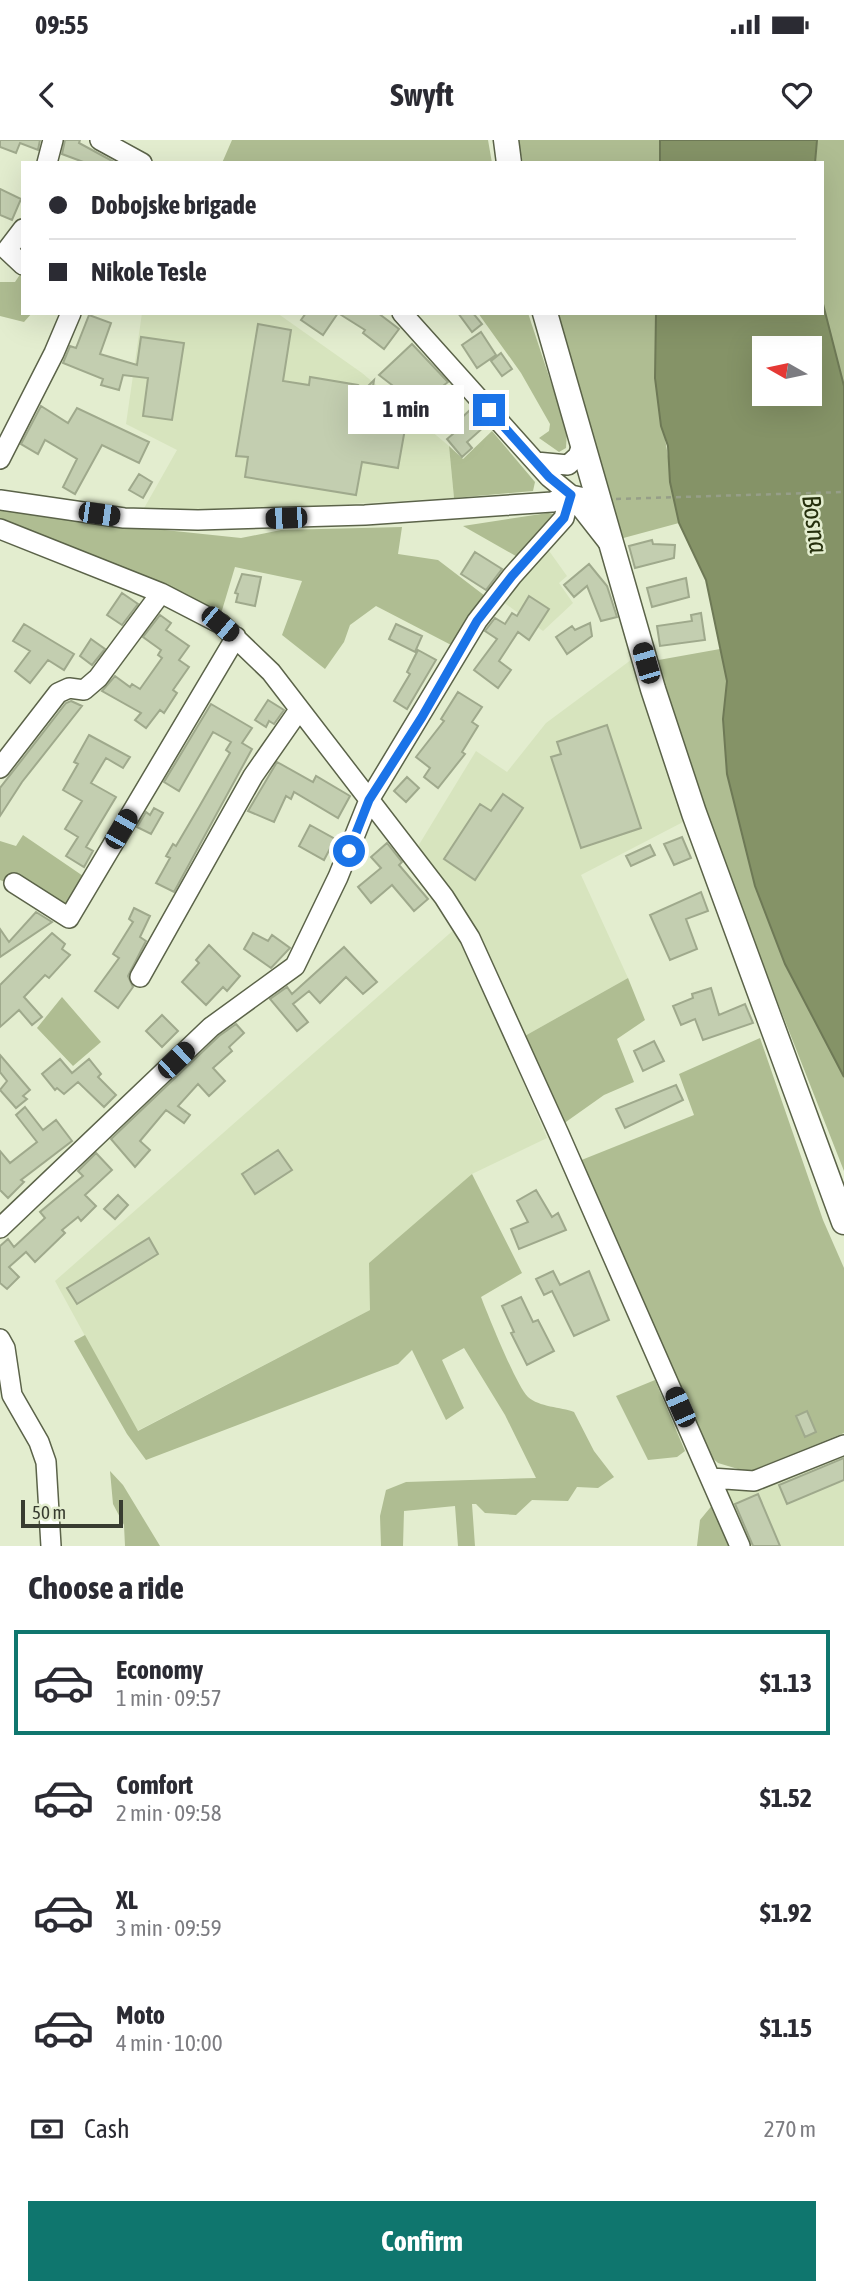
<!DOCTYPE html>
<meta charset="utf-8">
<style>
:root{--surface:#fff;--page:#f2f2f3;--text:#2b2b33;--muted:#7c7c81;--line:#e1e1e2;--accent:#0f766e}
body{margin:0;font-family:"Asap Condensed",sans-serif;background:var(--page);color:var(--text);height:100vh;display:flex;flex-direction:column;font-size:26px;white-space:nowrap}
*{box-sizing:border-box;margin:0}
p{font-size:23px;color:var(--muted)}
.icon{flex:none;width:38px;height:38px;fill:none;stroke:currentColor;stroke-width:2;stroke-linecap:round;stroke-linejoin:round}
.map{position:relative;height:1406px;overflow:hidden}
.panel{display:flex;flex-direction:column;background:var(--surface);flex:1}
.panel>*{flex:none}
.guide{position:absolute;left:21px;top:21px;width:803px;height:154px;border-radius:0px;box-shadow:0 7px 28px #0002;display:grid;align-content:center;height:154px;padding:0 28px;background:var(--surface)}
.needle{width:46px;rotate:279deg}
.tools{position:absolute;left:752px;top:196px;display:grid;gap:14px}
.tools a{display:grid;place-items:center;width:70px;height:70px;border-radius:0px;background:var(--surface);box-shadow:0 7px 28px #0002;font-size:35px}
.scale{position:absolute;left:21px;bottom:18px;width:102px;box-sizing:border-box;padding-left:7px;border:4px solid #383c30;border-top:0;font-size:19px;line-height:24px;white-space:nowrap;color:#383c30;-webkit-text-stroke:5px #e3edcf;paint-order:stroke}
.end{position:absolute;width:32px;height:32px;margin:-16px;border:9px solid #1a73e8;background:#fff;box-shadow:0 0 0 4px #fff}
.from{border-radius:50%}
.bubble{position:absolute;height:49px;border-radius:0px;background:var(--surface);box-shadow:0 7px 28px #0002;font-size:23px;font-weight:700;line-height:49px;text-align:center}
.car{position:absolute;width:21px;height:42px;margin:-21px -10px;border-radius:9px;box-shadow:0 0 5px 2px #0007;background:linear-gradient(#222 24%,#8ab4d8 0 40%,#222 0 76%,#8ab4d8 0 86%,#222 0)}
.guide b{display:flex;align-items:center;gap:24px;height:66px;font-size:26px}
.guide b+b{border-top:2px solid var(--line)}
.guide i{width:18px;height:18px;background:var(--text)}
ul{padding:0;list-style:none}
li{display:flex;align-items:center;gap:21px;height:105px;margin:0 14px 10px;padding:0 14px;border:4px solid transparent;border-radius:0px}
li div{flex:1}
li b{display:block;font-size:26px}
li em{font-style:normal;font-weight:700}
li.selected{border-color:var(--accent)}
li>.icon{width:63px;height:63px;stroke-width:1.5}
h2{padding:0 28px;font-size:32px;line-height:84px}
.pay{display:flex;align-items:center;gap:18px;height:77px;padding:0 28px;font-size:26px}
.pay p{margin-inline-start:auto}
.primary-button{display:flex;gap:14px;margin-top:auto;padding:14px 28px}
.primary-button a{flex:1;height:80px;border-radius:0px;background:var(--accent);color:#fff;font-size:28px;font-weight:700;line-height:80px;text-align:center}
.status{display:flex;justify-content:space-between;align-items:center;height:49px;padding:0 35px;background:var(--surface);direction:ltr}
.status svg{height:19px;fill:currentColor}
header{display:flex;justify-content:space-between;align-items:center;height:91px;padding:0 28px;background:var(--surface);font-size:32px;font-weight:700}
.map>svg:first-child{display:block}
.built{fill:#d7e4be}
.green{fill:#afbd92}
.water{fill:#859367;stroke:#6e7956;stroke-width:2;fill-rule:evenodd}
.building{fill:#c3ceb0;stroke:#9fa98c;stroke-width:2}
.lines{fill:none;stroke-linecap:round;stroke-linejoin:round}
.minor-casing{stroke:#5b6349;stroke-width:22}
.major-casing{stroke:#5b6349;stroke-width:27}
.path{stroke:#969e88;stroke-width:2.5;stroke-dasharray:5 5;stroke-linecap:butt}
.minor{stroke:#fff;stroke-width:19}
.major{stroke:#fff;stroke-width:24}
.route{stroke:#1a73e8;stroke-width:9}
.labels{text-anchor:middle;stroke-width:5;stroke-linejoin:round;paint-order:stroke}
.water-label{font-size:26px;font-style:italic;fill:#26300d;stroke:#e3edcf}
</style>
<div class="status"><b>09:55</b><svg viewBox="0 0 49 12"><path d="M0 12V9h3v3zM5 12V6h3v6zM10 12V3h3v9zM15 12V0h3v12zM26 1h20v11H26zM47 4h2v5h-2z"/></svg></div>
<header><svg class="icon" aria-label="back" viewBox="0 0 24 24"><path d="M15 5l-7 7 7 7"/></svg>Swyft<svg class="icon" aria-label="heart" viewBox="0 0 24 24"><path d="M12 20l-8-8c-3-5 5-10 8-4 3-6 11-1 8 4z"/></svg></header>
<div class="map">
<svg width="844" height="1406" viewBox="0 0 844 1406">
<rect width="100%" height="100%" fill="#e3edcf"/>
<path class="built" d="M142,173H277L362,233L449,306L454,358L222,371L143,370L177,310L126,284Z
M547,408L567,436L559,443L573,463L543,491L499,459Z
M635,517L685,681L581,735L628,838L523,897L487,811L417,708L476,611L507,632L546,583Z
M457,787L547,998L472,1034L370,1170L137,1291L55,1141Z
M844,1313V1406H747L720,1346Z"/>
<path class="green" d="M232,0H488L492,23H222Z
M517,0H660V23H523Z
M817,0H844V246L823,164L822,23H815Z
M21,133L23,173H32L24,182L0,176V142H15Z
M478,173H528L567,291L566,308L559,312L539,298L549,291L550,284L521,233Z
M557,173H656L655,238L679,383L616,400Z
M492,291L535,342L533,351L454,358L449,306L463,319Z
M0,367L60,379L241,398L281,390L402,387L398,414L438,420L489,459L455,507L376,466L350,485L344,502L325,529L282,495L302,441L235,427L220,477L179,451L0,382Z
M548,373L554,374V380L521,419L463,386Z
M720,509L727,542L723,579L727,634L755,746L785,824L844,937V1031L728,736L653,521Z
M23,695L86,738L66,768L0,740V701L16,706Z
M628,838L645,880L617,899L634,942L604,955L563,984L523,897Z
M62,857L101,902L73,926L37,888Z
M760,898L823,1080L844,1128V1293L748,1332L718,1323L709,1315L579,1021L694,975L679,934Z
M472,1034L522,1133L481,1157C488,1175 516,1245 528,1257C539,1267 561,1267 574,1272L594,1311L614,1337L598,1348L577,1347L568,1361L532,1360L516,1375L485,1373L476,1364H472L475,1406H458L455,1366L404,1371L403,1406H381L380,1376L386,1350L406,1342L536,1338L505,1275L464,1208L442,1220L464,1268L446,1280L412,1210L398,1224L146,1320L127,1294L74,1201L85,1195L138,1291L370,1170L369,1123Z
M655,1240L685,1311L677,1317L648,1320L616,1256Z
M110,1331L123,1345L160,1406H125L124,1385L113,1364Z
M714,1363L732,1406H697L700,1380Z"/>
<path class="water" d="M660,0H817L815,23H660Z
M823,164L844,246V937L785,824L755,746L727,634L723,579L727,541L706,440L679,383L670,342L668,306L661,286L655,238L656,173H822ZM765,208H810V254H765Z"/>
<path class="building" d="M0,0H40L38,10L20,3L16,13L0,7Z
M65,0H80L79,3L116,23H86L62,14Z
M0,49L21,59L12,80L0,75Z
M306,173H378L399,189L384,209L363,193L365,190L338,173L323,195L301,180Z
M458,173H473L482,184L472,192Z
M89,175L111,183L100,214L137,225L141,197L184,203L172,280L143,276L148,238L123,235L119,250L101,245L103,239L63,223L70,206L76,208Z
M258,184L291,190L283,241L309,245L310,237L358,245L364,250L374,240L370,266L408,272L398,328L362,322L356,355L245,337L248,317L236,316Z
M481,192L496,215L477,228L462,205Z
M412,204L448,242L412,271L392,251L401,252L379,235Z
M501,213L512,229L502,236L491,221Z
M41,266L68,283L77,268L149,302L139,323L102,305L75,354L63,347L77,319L45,300L38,314L21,304Z
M470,270L485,286L467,302L472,308L462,317L447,299L461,287L457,282Z
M139,334L152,342L143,358L129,350Z
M652,400L653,404L675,405L674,418L635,428L629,406Z
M475,412L502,429L486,450L461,434Z
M589,424L607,446L617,477L601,481L587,446L574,457L564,445Z
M242,434L261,437L255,466L236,462L238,454L235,453Z
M686,438L689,457L652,467L647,448Z
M122,453L138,464L122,485L107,475Z
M529,456L549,469L529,500L518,492L499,521L511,530L498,548L474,530L497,499L485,491L495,478L505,484L512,473L517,476Z
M701,473L705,500L660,506L657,486L692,481L691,475Z
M160,475L171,483L166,490L189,506L179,520L189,527L173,550L177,553L164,573L160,570L146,588L135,580L141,573L102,551L115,536L130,547L132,544L140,549L162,518L158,515L161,510L143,497Z
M590,483L592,496L567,514L556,497L572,486L575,490Z
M24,484L74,514L64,530L48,520L30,543L15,531L30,511L13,501Z
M396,484L422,496L415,512L389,499Z
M91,499L105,509L92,525L80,516Z
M418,510L436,520L407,569L394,561L410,534L407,532Z
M458,552L482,567L472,582L478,586L462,612L465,614L438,648L424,637L430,628L416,617L444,581L441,579Z
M268,560L284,570L274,584L269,581L266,587L255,580Z
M71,561L82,566L22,642L0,676V648L66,563Z
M211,564L252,588L242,603L252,609L174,752L156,743L170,718L166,716L173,704L176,706L199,667L230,613L226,610L231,602L213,592L179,651L164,642Z
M607,585L641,688L581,708L551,617L561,614L557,602Z
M89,595L130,617L123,628L106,618L91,643L116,657L86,707L93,711L84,727L66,716L78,697L65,689L82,661L63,650L78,624L74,622Z
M277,622L313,642L316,636L350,656L338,678L294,652L291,659L286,656L274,682L248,671Z
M407,637L419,648L406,662L394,651Z
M503,654L523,668L475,740L444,719L480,664L491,671Z
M154,668L163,673L151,694L137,687L146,672L150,675Z
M310,685L335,699L324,720L299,706Z
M682,697L691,718L674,725L664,704Z
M387,703L402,722L399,725L428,759L414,771L392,745L371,763L358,747L381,728L371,717Z
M650,705L655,715L631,726L626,716Z
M701,752L708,771L686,779L697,809L670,820L650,775Z
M134,768L150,776L140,797L146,801L128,836L133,847L118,868L95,851L119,818L113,814L133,782L129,779Z
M36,772L52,782L0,817V789L9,802Z
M52,793L65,804L62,809L70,815L49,838L45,835L24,857L42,877L32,885L19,870L0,887V845Z
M253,793L268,801L272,795L290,808L271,828L244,809Z
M209,805L240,836L227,851L223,847L206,865L182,842L199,823L196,820Z
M344,807L377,842L363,854L346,837L320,863L309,851L293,864L308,882L297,891L270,859L287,847L292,854Z
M711,848L719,875L745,864L753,883L703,900L695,879L681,885L673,866L693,858L692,854Z
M162,875L178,891L162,907L146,891Z
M236,884L244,893L229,907L232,911L213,928L225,941L209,956L198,944L178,966L190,975L184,983L166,970L140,1001L150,1010L135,1027L111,999L219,896Z
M654,901L664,921L643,931L634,911Z
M0,915L30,950L23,956L27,959L16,968L0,950L7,941L0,932Z
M60,919L72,933L89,919L101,934L98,937L116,955L104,967L78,942L64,954L57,948L55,950L42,934Z
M676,945L683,960L625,988L616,969Z
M25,967L43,990L56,980L72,1001L21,1040L24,1042L8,1058L0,1050V1011L10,1023L37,1002L16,975Z
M278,1010L292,1030L255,1054L242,1034Z
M96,1013L112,1030L85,1055L96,1066L81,1081L78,1077L62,1090L65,1093L35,1122L26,1112L9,1127L19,1137L7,1149L0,1143V1106L8,1099L14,1107L45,1078L40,1072L83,1036L78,1031Z
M536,1050L552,1077L558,1073L566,1090L519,1109L511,1089L528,1082L517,1061Z
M118,1055L128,1065L115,1079L104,1069Z
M149,1098L158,1114L77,1164L67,1148Z
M553,1131L560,1145L589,1131L609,1180L574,1196L552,1151L544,1155L536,1139Z
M521,1157L533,1182L538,1180L554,1211L527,1225L511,1193L514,1192L502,1166Z
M807,1271L816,1292L805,1297L796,1276Z
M844,1318V1340L787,1364L779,1345Z
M758,1354L780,1406H753L735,1364Z"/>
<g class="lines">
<g class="minor-casing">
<path id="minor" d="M100,0L142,23
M47,23L53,0
M23,89L7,110L23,125
M402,173L549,337L571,355L580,357
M0,319L54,213L71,173
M536,322L568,325L578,316L582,305
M0,360L124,378L198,380L365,375L552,362L571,355L607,401
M0,389L161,453L221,484L271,532L444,757L470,798L559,994L740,1406
M0,628L58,553L69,548L84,550L98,538L161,453
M14,743L69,778L236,497
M140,837L253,636L299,570
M0,1088L211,887L295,826L338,737L369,660L477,481L512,436L564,378L569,358
M0,1199L5,1208L12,1255L39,1302L46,1322L51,1406
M711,1338L754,1341L844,1305"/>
</g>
<g class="major-casing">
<path id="major" d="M506,0L509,23
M545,173L653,549L694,673L844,1082"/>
</g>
<path class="path" d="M616,359L844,352"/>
<use href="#minor" class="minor"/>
<use href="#major" class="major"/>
</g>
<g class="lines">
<path class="route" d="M349,711L369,660L422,577L477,481L512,436L564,378L571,355L549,337L489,270"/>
</g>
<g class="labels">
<g class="water-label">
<text transform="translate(815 384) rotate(82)" y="9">Bosna</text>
</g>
</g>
</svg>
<div class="tools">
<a><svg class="needle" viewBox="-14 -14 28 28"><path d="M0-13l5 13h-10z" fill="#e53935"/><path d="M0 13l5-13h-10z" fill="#7c7c81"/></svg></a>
</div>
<div class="scale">50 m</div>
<i class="end from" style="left:349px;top:711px"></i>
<i class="end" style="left:489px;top:270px"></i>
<div class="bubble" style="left:348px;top:245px;width:116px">1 min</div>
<i class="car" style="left:99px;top:374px;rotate:98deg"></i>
<i class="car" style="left:286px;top:378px;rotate:268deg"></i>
<i class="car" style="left:220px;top:484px;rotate:130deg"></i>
<i class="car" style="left:646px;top:523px;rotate:344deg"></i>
<i class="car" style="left:121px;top:689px;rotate:30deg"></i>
<i class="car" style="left:176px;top:920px;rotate:46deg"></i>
<i class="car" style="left:680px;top:1267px;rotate:336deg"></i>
<div class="guide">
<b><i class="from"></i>Dobojske brigade</b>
<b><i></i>Nikole Tesle</b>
</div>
</div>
<section class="panel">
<h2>Choose a ride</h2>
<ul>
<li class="selected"><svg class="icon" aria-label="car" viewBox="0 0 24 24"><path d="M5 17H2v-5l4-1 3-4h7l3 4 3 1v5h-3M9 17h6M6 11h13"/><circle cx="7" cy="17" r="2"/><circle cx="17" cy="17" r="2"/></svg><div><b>Economy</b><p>1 min · 09:57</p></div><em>$1.13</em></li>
<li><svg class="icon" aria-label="car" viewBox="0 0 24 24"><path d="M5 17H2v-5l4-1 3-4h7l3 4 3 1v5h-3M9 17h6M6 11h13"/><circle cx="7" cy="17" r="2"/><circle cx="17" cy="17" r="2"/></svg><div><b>Comfort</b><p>2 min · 09:58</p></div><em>$1.52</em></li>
<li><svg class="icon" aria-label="car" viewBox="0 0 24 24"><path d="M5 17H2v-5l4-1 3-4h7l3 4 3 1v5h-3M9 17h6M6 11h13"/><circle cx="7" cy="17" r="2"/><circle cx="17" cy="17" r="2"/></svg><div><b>XL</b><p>3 min · 09:59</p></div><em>$1.92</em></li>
<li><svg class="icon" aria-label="car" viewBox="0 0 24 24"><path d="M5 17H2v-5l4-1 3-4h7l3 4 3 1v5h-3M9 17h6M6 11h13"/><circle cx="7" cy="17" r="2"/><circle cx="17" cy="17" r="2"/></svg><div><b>Moto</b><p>4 min · 10:00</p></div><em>$1.15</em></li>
</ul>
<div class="pay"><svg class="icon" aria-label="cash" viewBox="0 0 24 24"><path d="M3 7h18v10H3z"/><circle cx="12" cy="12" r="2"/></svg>Cash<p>270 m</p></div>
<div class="primary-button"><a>Confirm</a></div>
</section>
